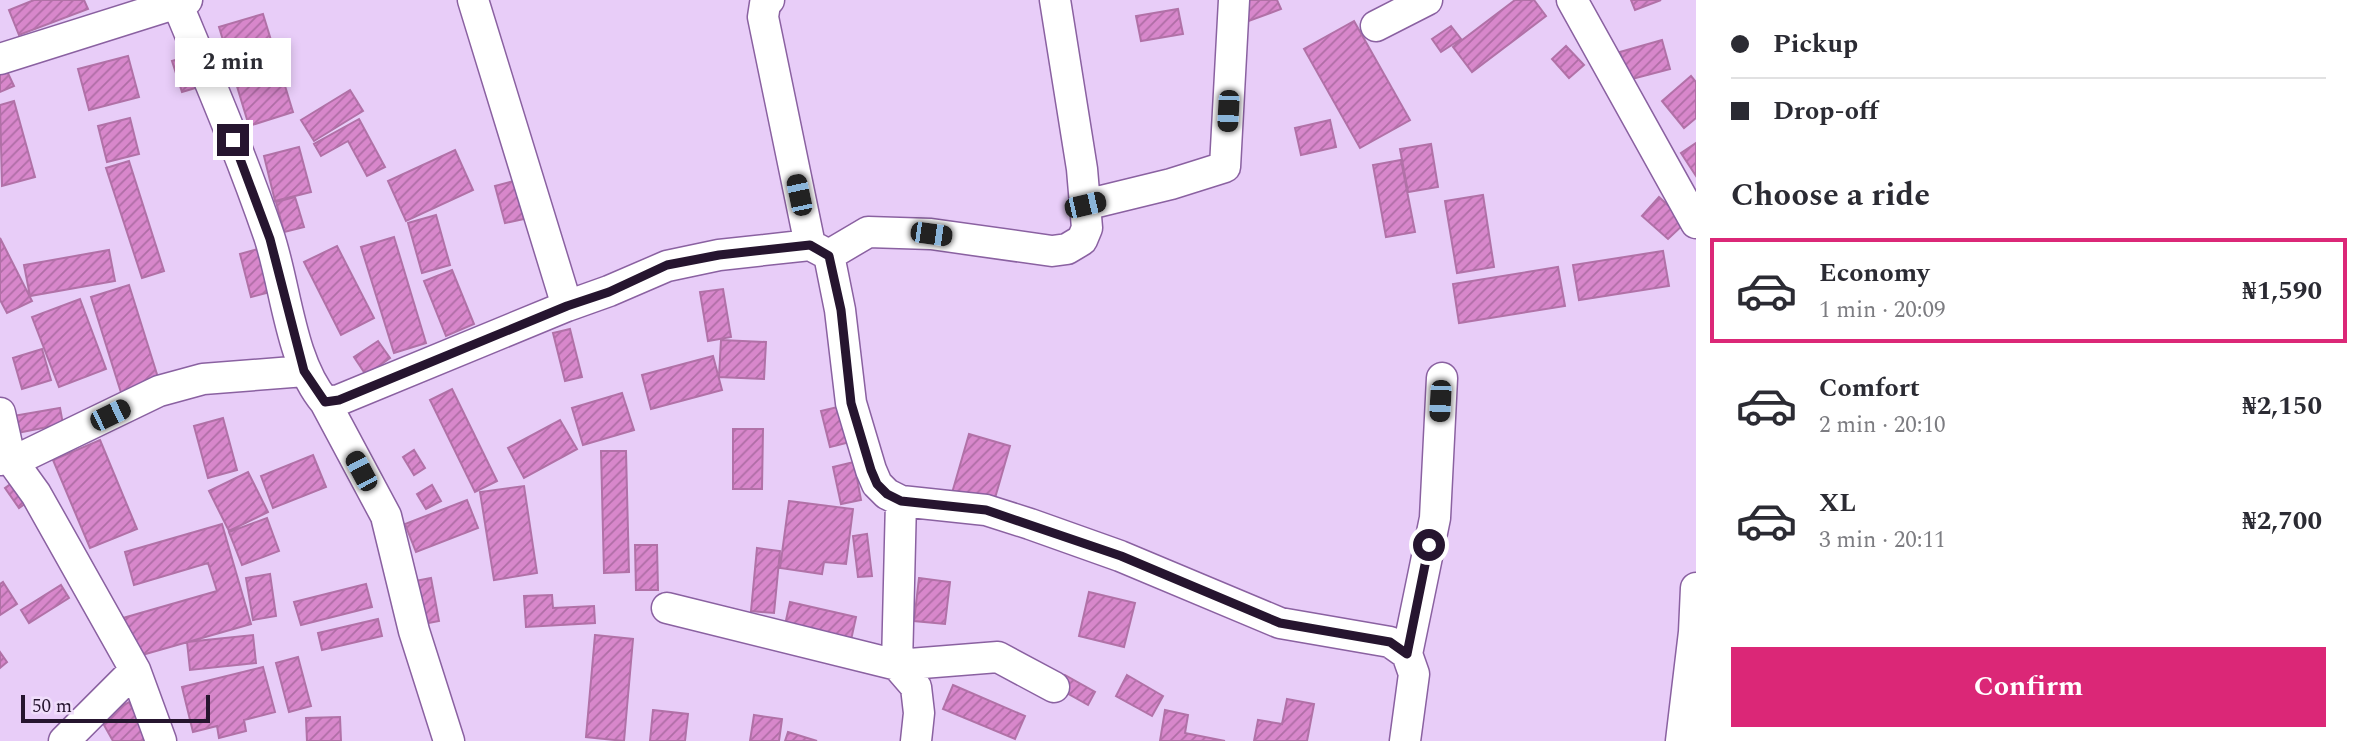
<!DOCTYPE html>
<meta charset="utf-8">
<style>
:root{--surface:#fff;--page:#f2f2f3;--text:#2b2b33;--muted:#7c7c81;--line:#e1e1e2;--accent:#db2777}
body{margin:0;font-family:Spectral,serif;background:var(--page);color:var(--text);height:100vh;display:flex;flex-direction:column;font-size:26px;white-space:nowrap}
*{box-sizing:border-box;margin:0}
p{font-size:23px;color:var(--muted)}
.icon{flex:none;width:38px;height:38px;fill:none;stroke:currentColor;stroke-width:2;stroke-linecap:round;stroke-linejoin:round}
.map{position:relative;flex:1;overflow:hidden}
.sheet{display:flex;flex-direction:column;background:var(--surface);width:665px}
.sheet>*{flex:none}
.top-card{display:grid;align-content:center;height:154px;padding:0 35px;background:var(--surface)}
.scale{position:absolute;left:21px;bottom:18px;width:189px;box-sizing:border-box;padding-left:7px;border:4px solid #26152f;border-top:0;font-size:19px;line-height:24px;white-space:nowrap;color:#26152f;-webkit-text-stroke:5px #f0defb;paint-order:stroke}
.end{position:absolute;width:32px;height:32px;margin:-16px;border:9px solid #26152f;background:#fff;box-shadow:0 0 0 4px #fff}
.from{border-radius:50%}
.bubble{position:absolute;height:49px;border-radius:0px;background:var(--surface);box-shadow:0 4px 10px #0003;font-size:23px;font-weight:700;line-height:49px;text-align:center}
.car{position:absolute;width:21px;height:42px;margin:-21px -10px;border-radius:9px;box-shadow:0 0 5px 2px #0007;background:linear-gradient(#222 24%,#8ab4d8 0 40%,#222 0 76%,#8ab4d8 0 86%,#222 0)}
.top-card b{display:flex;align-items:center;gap:24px;height:66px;font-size:26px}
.top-card b+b{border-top:2px solid var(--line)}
.top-card i{width:18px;height:18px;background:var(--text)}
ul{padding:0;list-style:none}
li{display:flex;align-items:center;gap:21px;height:105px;margin:0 14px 10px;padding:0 21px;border:4px solid transparent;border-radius:0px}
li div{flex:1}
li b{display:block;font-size:26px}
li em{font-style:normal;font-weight:700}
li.on{border-color:var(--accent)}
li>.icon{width:63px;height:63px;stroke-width:1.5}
h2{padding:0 35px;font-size:32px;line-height:84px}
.action{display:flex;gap:14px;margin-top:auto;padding:14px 35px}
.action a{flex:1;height:80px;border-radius:0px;background:var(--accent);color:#fff;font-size:28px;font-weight:700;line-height:80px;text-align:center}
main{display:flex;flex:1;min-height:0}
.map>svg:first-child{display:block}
.building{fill:url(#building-hatch);stroke:#b171a7;stroke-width:2}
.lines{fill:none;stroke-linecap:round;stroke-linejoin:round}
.minor-casing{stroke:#8a61a1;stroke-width:33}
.minor{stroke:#fff;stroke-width:30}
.route{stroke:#26152f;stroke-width:9}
</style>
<main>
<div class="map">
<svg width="1696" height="741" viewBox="0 0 1696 741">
<defs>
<pattern id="building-hatch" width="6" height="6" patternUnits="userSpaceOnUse" patternTransform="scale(1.75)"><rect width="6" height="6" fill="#d887cb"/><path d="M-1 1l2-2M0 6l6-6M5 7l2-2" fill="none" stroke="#af6da5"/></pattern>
</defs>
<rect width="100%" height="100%" fill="#e8cdf8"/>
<path class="building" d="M34,0H84L88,9L19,35L9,10Z
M1239,0H1277L1281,9L1246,22Z
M1515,0H1534L1546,16L1472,72L1453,47Z
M1631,0H1661L1635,10Z
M1178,9L1183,34L1141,41L1136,16Z
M263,14L293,112L249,126L219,27Z
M1354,21L1410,120L1360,148L1304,49Z
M1451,26L1461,39L1441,52L1432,39Z
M1662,40L1670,69L1628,80L1620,52Z
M1566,46L1584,65L1569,78L1552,59Z
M193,55L202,86L182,92L172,61Z
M128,56L139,97L89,110L78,69Z
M5,67L14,86L0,92V69Z
M1691,76L1696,82V118L1684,128L1662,101Z
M350,90L363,111L314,141L301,120Z
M14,101L35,177L2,186L0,105Z
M130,118L139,154L107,162L98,126Z
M359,119L385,167L367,176L348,141L321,156L314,144Z
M1330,120L1336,147L1301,155L1295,128Z
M1696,143V176L1681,153Z
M1431,144L1438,187L1408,192L1400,149Z
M299,147L311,192L275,201L264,156Z
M455,150L473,190L406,221L388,181Z
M1401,160L1415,232L1386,237L1373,165Z
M129,161L164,271L142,278L106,168Z
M514,181L524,219L505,223L495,186Z
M1483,195L1494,267L1457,273L1445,201Z
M295,197L304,227L284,232L276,202Z
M1659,197L1686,222L1668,239L1642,216Z
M436,215L450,265L422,273L408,223Z
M394,237L426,343L394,353L361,247Z
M0,238L32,301L7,313L0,300Z
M337,246L374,318L341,335L304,262Z
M258,249L270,292L251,297L240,254Z
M109,250L115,281L30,296L24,265Z
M1663,251L1669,286L1579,300L1573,265Z
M1558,267L1565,306L1459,323L1453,284Z
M452,270L474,324L446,336L424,281Z
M129,285L161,387L123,399L91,297Z
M723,289L731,337L708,341L700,292Z
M80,299L106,369L59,387L32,317Z
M570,329L582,377L565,381L553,333Z
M721,340L766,342L764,379L719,377Z
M378,341L390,358L366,375L354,357Z
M42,349L51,380L22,389L13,358Z
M713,356L722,390L651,409L642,375Z
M452,389L497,481L475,492L430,400Z
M622,393L634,430L583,445L572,408Z
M842,406L850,442L830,447L821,411Z
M60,408L63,424L17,433L13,416Z
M223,418L237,470L208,478L194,426Z
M560,420L577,449L524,478L508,448Z
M733,429H763L762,489H733Z
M969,434L1010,446L993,505L952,493Z
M100,440L137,529L90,548L53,460Z
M414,450L425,468L414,475L403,457Z
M601,451H626L629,572L604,573Z
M313,455L326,487L273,508L261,476Z
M854,462L861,500L841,504L833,467Z
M248,472L268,512L229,531L209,491Z
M19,478L33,498L19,508L5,488Z
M432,485L441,501L426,509L417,494Z
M524,486L537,573L494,580L480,492Z
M467,500L478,528L416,552L405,524Z
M789,501L853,509L846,564L824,562L822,574L780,568Z
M267,518L279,551L242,565L229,532Z
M222,524L251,624L135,657L123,618L217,591L208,563L134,585L125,552Z
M867,534L872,576L858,577L853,536Z
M635,545H657L658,590H636Z
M757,548L780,551L774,613L751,611Z
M270,574L276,616L253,620L246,578Z
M431,578L439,621L413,626L405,583Z
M919,578L950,582L945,624L914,621Z
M3,582L17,604L0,615V584Z
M366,584L372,607L301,625L294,602Z
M61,585L69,598L29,623L21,610Z
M1089,592L1135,603L1124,647L1079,636Z
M552,595L553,608L594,606L595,623L526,627L524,596Z
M790,602L856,617L851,640L785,625Z
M378,619L382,636L322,650L318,633Z
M253,635L256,663L190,670L187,642Z
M595,635L633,639L624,741L586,737Z
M0,652L7,662L0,668Z
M298,657L311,706L289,712L276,663Z
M263,667L275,712L244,720L246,731L219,738L217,726L193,732L182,687Z
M1065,675L1095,692L1088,705L1058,688Z
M1127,675L1163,696L1152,716L1116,696Z
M953,685L1025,716L1015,739L943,709Z
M1287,699L1314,704L1307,741H1254L1258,720L1282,724Z
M129,702L150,741H113L100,718Z
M653,710L688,714L685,741H650Z
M1165,710L1188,715L1185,733L1225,741H1160Z
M754,715L782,719L779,741H750Z
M340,717L341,741H307L306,718Z
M788,732L817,741H785Z"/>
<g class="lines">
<g class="minor-casing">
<path id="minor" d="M473,0L567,306
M769,0L765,4L763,17L810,245
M1572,0L1696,223
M177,3C209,80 242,157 269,236C286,287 290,361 325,402L339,400L567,306L609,291L667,266L719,255L810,245L829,255L840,310L851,403L871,470L877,484L887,494L901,501L986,510L1030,524L1120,556L1280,623L1390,642L1407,654L1414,674L1405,741
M1376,26L1427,0
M0,59L187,0
M1085,205L1171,184L1225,167L1234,0
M829,255L868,232L931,234L1052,251L1067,249L1082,240L1087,228L1082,169L1055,0
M325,402L386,516L414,631L449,741
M0,413L10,458
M0,460L10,458L36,494L135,670L161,741
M12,462L159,391L203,379L305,371
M901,501L897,665L916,687L919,713L916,741
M667,608L897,665L998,657L1054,687
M1407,654L1435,518L1442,378
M64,741L135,670
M1681,741L1694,632L1696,588"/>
</g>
<use href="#minor" class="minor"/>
</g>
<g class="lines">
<path class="route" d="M233,140L270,239L304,371L325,402L339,400L567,306L609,292L667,265L719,255L810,245L829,256L841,310L851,403L871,470L877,484L887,494L901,501L986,510L1121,556L1280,623L1390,642L1407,654L1429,545"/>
</g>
</svg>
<div class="scale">50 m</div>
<i class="end from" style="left:1429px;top:545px"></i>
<i class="end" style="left:233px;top:140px"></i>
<div class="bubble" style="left:175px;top:38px;width:116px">2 min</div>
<i class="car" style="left:1228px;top:111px;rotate:183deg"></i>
<i class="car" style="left:799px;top:195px;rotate:348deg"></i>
<i class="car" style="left:1085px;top:205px;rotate:77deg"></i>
<i class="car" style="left:931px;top:234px;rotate:98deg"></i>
<i class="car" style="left:1440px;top:401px;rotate:183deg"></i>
<i class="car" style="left:110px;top:415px;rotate:64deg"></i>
<i class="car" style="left:361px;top:471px;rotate:332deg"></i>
</div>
<section class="sheet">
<div class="top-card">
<b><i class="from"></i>Pickup</b>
<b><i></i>Drop-off</b>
</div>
<h2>Choose a ride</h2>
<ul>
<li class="on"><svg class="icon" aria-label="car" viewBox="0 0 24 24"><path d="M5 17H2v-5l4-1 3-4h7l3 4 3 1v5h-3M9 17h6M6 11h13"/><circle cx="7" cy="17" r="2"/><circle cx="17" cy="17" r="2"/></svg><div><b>Economy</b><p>1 min · 20:09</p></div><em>₦1,590</em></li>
<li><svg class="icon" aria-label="car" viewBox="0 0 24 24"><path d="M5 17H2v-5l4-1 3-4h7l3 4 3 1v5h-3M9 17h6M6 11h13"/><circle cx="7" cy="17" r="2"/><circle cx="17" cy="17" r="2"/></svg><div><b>Comfort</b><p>2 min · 20:10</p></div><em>₦2,150</em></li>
<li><svg class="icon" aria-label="car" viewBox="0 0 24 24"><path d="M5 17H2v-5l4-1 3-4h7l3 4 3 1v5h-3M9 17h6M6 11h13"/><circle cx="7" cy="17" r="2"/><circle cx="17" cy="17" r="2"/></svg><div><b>XL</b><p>3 min · 20:11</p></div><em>₦2,700</em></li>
</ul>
<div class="action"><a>Confirm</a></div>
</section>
</main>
